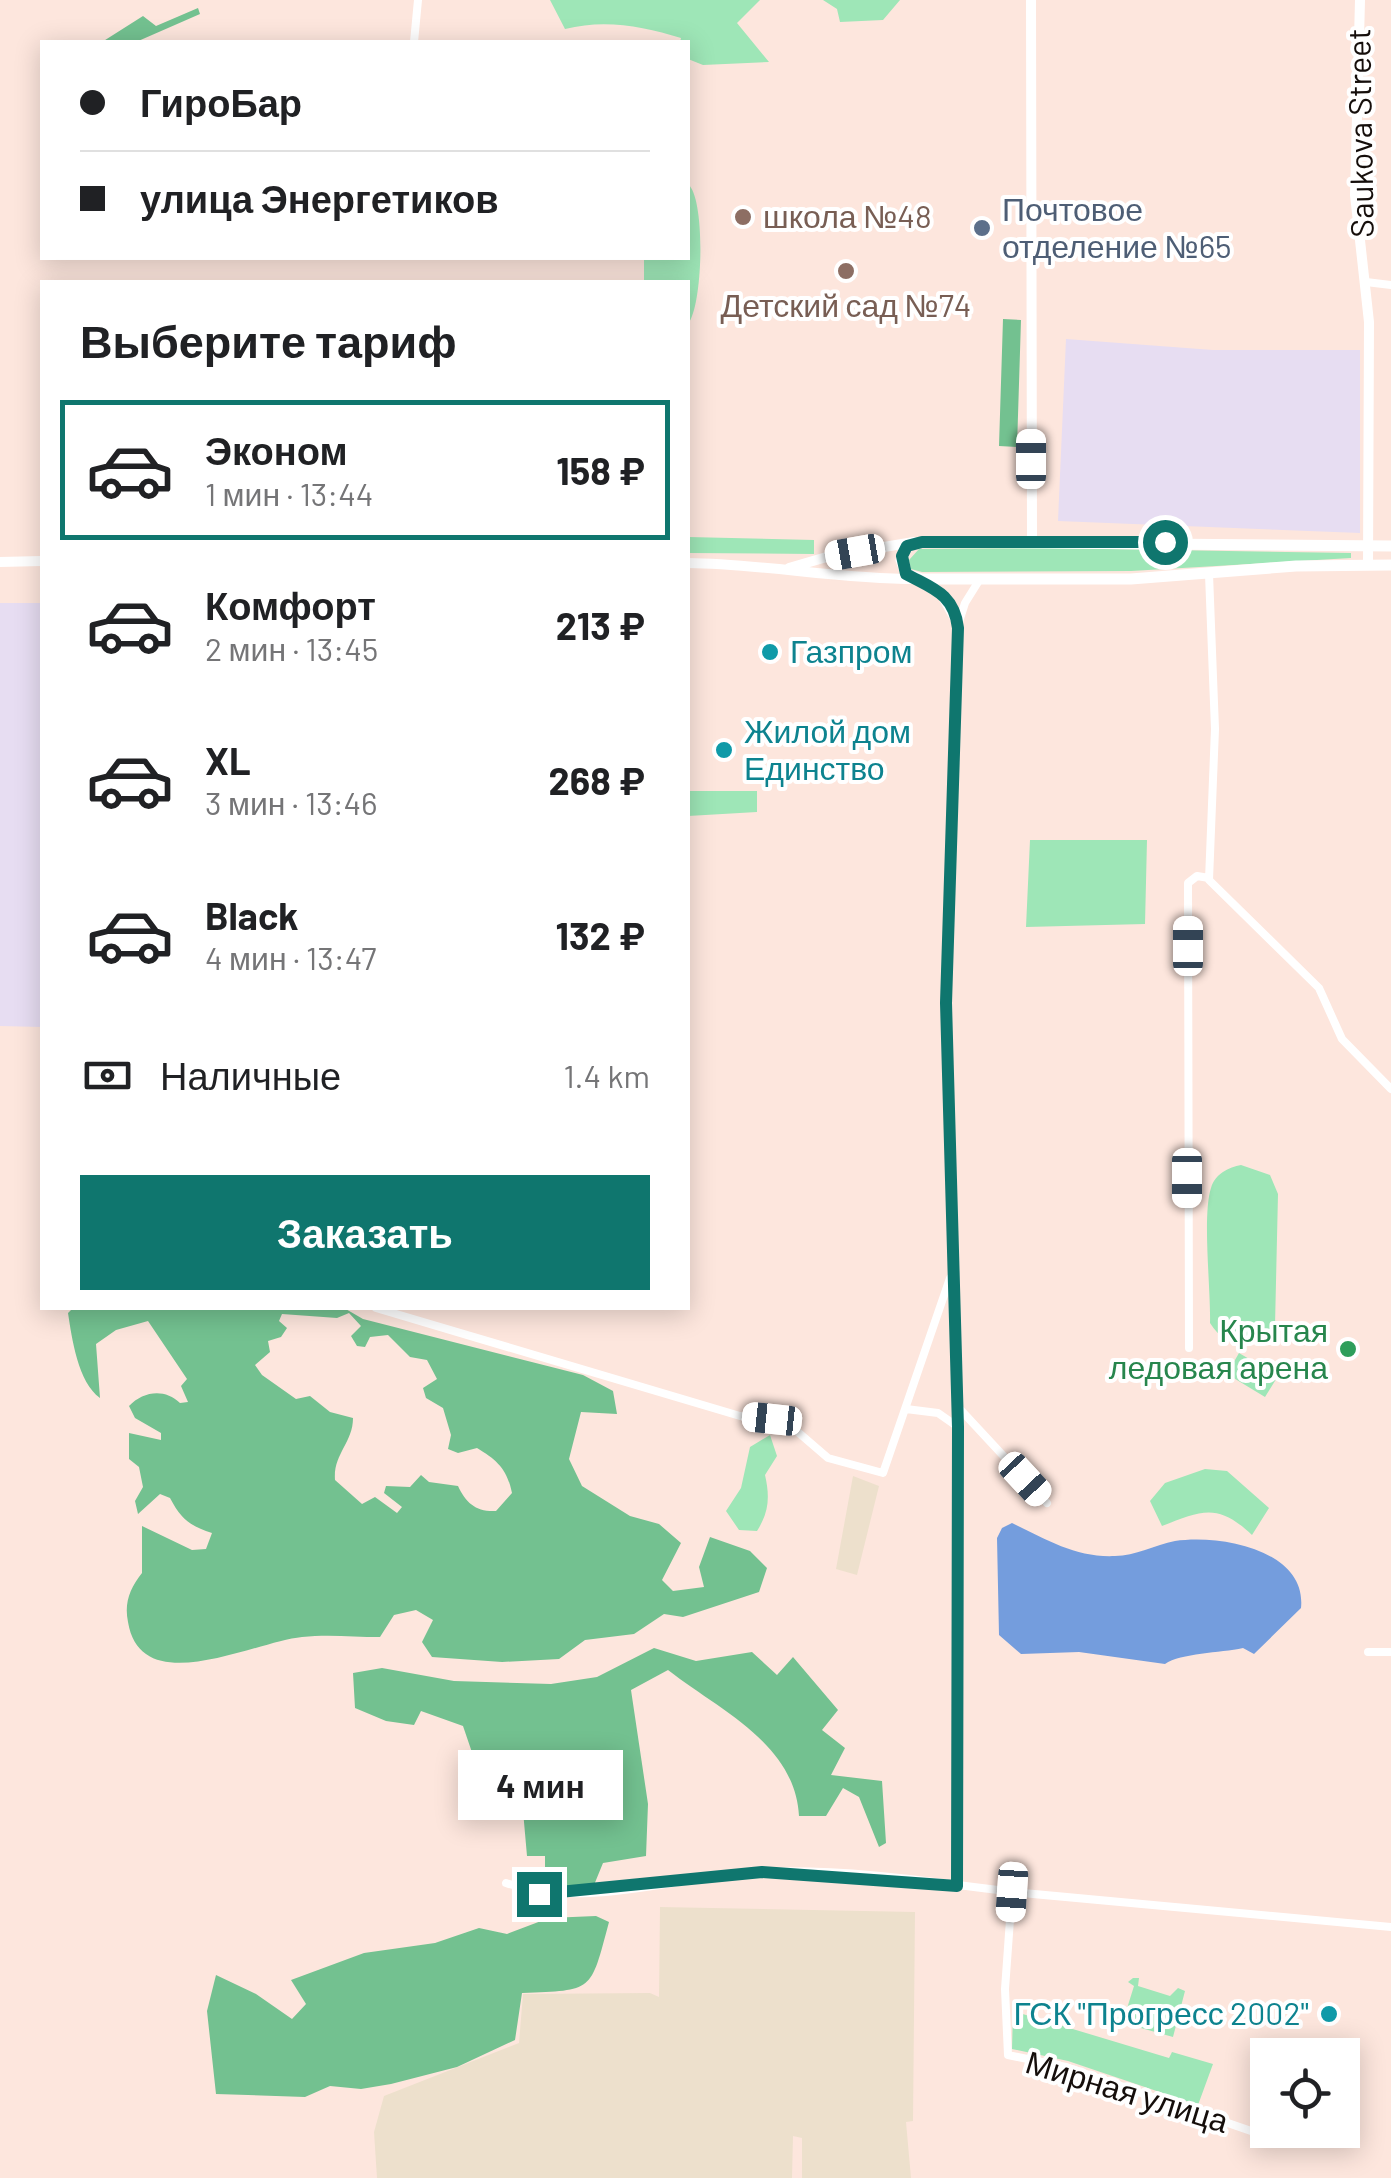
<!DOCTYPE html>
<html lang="ru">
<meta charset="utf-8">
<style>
:root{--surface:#fff;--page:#f6f6f6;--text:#202124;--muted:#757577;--line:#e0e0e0;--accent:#0f766e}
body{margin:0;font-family:Barlow,sans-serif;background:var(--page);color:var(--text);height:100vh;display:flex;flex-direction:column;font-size:38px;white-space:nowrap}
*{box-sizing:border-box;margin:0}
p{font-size:32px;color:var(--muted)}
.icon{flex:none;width:55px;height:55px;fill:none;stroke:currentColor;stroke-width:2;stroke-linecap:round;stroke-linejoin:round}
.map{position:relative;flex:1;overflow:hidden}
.panel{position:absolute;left:40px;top:280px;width:650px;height:1030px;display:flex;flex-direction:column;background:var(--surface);border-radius:0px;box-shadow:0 5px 25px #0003}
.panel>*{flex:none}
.guide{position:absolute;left:40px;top:40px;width:650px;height:220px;border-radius:0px;box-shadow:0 5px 25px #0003;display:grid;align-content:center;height:220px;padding:0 40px;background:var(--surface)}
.fabs{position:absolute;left:1250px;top:2038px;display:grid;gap:20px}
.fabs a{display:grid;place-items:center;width:110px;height:110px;border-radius:0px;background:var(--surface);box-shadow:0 5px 25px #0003;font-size:50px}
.end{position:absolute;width:45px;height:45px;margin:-22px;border:12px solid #0f766e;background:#fff;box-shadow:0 0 0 5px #fff}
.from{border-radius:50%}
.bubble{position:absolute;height:70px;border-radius:0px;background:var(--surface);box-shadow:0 5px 25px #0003;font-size:32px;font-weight:700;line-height:70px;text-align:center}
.car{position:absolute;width:30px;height:60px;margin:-30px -15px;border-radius:12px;box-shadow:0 0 8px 2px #0007;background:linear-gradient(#fff 24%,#345 0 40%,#fff 0 76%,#345 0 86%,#fff 0)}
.guide b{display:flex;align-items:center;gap:35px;height:95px;font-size:38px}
.guide b+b{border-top:2px solid var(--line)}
.guide i{width:25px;height:25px;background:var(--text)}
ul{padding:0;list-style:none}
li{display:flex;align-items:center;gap:30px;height:140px;margin:0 20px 15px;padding:0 20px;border:5px solid transparent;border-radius:0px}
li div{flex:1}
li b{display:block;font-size:38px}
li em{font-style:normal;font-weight:700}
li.current{border-color:var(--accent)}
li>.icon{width:90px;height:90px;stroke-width:1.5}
h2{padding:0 40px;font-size:45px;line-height:120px}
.pay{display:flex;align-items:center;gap:25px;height:110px;padding:0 40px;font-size:38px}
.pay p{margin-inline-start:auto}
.primary-button{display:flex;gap:20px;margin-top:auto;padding:20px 40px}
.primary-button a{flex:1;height:115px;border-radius:0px;background:var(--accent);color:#fff;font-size:40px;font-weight:700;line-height:115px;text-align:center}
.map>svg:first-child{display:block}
.commercial{fill:#e7ddf2}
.industrial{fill:#ede0cc}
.green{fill:#9ee6b7}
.forest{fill:#73c190;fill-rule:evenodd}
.water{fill:#749ddd}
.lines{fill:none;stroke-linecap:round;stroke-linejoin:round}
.minor{stroke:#fff;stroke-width:8}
.tertiary{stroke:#fff;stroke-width:10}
.secondary{stroke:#fff;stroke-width:11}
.route{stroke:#0f766e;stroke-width:12}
.education-dot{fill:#8d6e63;stroke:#fff;stroke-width:4}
.service-dot{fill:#5c6f8a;stroke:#fff;stroke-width:4}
.culture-dot{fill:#0f9aa8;stroke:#fff;stroke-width:4}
.leisure-dot{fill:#2e9e5b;stroke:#fff;stroke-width:4}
.labels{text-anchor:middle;stroke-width:8;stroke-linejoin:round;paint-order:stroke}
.street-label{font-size:32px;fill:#150e0b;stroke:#fff}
.service-label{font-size:32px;fill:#4e5e75;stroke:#fff;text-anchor:start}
.education-label{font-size:32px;fill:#785e54;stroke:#fff;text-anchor:start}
.culture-label{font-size:32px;fill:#0d838f;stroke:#fff;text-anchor:start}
.leisure-label{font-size:32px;fill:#27864d;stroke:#fff;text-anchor:end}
</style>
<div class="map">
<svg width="1391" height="2178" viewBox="0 0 1391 2178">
<rect width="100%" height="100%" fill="#fde6dd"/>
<path class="commercial" d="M1066,339L1213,350H1360V533L1058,521Z
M0,603H42V1027L0,1026Z"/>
<path class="industrial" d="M853,1476L879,1486L857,1575L836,1569Z
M660,1907L915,1912L913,2121L906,2122L911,2178H802V2138L793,2136L792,2178H377L374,2132L384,2096L519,2043L523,1994L650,1993L659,1997Z"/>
<path class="green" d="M550,0H760L737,23L769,62L703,65L688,59V42H680L681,38C643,26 604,19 565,29Z
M823,0H900L883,20L840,22L837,9Z
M688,184C706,199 703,306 688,324V282H644V258H688Z
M688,537L814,540V554L688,553Z
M1050,548L1351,553V558L1131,571L922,572L911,569L909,560L919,549Z
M688,791H757V812L688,816Z
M1030,840H1147L1145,924L1026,927Z
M1241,1165L1270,1175L1278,1194L1275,1326C1256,1353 1227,1350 1210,1323C1211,1290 1202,1216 1211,1188C1215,1174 1229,1167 1241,1165Z
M1239,1353L1278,1376L1265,1397L1227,1374Z
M770,1435L777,1456L765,1475C770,1497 769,1512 757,1531L739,1530L726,1511L741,1488L750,1447Z
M1205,1469L1227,1471L1269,1508L1252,1535C1218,1503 1203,1510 1162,1526L1150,1501L1165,1483Z
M1133,1978H1139L1138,1986L1170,1996L1178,1988L1185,1991L1173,2037L1116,2021V2017L1124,2018L1134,1986L1128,1982Z
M1013,2011L1169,2058L1172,2052L1213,2064L1198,2105L1068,2061L1012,2049Z"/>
<path class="forest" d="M198,8L200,14L136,42H102L143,16L156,26Z
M1003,319L1021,320L1017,447L999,446Z
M73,1308H344L363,1319L583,1375L613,1391L617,1414L581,1412L569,1459L582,1486L630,1516L659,1524L681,1543L662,1580L673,1591L704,1587L699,1567L710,1537L750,1551L767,1568L759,1592L683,1617L664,1614L634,1634L585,1640L559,1659L502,1662L432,1657L422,1642L433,1620L416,1610L394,1615L380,1637C354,1637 328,1634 302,1637C253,1642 141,1701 128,1622C124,1603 130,1588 142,1573V1526L192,1550L206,1549L212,1533C190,1526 181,1519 170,1498L160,1494L138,1514L135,1501L143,1487L139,1467L129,1459V1433L161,1440V1433L135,1418L129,1406C143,1391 165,1388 180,1403L188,1402L181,1386L187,1379L148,1321L116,1330L96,1344L100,1398C78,1382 72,1339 68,1313ZM349,1313L361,1326L351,1336L357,1346L365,1347L370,1337L388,1335L410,1357L427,1360L437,1379L423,1388L426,1398L443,1408L451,1435L448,1449L458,1453L477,1448C497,1460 507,1469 512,1493L496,1511C476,1512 466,1503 458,1486L429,1482L421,1475L410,1487L386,1486L384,1493L402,1507L397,1513L375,1497L362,1504L335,1480C333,1454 353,1443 353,1418L330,1412L310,1396L296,1399L262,1375L255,1365L270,1352L268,1341L281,1337L287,1328L279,1321L282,1314L337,1318Z
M654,1648L696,1661L752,1652L777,1675L793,1657L838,1710L822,1730L845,1748L831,1775L882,1781L886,1843L879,1847L859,1797L843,1788L826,1816H799C795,1743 719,1710 668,1670L631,1690L648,1804L646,1856L603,1863L594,1885L545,1887V1856H527L521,1788L491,1790L478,1770L463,1726L421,1711L414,1725L386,1721L355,1708L353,1673L382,1668L454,1681L551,1684L597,1677Z
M596,1916L609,1922C590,1993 594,1990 522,1993L515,2040L457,2067L391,2084L361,2089L330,2086L305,2097L216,2094L207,2011L216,1975L256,1994L292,2019L306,2004L291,1980L364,1953L435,1943L479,1928L507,1934L549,1918Z"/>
<path class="water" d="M1012,1523C1045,1539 1077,1558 1115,1556C1135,1556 1155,1545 1175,1541C1220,1534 1307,1550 1301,1608L1254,1654L1243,1648C1220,1653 1181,1653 1165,1664L1079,1652L1021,1654L999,1635L997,1538L1002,1528Z"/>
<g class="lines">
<path class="minor" d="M414,42L418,0
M1366,282L1391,285
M1209,574L1215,729L1209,880L1319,988L1342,1039L1391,1089
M925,580L938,590L957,624
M376,1308L740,1416L774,1420L792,1427L828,1458L883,1473L950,1278
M1189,1348L1188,883L1197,876L1209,878
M958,1407L1047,1503
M906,1409L938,1413L958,1427
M1368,1652H1391
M506,1883C585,1910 677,1876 758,1872C842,1868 929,1881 1012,1892L1005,1989L1008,2055L1066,2067L1283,2142
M957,1885L958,1407L946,1003L957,628L965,603L980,579
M1012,1892L1391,1927"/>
<path class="tertiary" d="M1031,0L1032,541
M1360,0L1355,195L1369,322L1368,565
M0,562L42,561
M688,563C764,564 839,579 915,579
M789,568L830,556L914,542"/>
<path class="secondary" d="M1391,546L922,542L907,546L901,560L906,574L922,579H1131L1296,566L1391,565"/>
</g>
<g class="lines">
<path class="route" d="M539,1894L762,1872L957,1886L958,1427L946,1003L958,628C954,593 931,588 906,574L902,556L907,546L922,542H1165"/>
</g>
<g class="education-dot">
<circle cx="743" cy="217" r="10"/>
<circle cx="846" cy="271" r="10"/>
</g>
<circle class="service-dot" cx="982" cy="228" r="10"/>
<g class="culture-dot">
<circle cx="770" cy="652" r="10"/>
<circle cx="724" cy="750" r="10"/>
<circle cx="1329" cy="2014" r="10"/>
</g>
<circle class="leisure-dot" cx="1348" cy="1349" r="10"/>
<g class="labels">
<g class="street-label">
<text transform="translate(1361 133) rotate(-91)" y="11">Saukova Street</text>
<text transform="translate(1127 2092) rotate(17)" y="11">Мирная улица</text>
</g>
<g class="service-label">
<text x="1002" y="221">Почтовое<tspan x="1002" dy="37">отделение №65</tspan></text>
</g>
<g class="education-label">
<text x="763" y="228">школа №48</text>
<text x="846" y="317" text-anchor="middle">Детский сад №74</text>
</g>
<g class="culture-label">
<text x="790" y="663">Газпром</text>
<text x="744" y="743">Жилой дом<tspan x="744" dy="37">Единство</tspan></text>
<text x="1309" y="2025" text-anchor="end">ГСК "Прогресс 2002"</text>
</g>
<g class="leisure-label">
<text x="1328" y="1342">Крытая<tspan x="1328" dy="37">ледовая арена</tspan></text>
</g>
</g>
</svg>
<div class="fabs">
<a><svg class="icon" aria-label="locate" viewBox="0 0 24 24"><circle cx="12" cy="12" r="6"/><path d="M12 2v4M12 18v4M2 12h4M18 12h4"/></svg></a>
</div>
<i class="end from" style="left:1165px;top:542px"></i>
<i class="end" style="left:539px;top:1894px"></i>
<div class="bubble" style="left:458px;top:1750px;width:165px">4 мин</div>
<i class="car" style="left:1031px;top:459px;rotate:0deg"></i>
<i class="car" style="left:855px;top:552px;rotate:260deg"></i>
<i class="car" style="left:1188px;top:946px;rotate:0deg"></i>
<i class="car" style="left:1187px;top:1178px;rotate:180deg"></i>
<i class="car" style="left:772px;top:1419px;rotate:276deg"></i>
<i class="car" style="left:1025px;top:1479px;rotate:137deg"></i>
<i class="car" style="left:1012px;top:1892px;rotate:184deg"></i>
<div class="guide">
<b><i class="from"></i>ГироБар</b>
<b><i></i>улица Энергетиков</b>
</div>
<section class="panel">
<h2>Выберите тариф</h2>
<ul>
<li class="current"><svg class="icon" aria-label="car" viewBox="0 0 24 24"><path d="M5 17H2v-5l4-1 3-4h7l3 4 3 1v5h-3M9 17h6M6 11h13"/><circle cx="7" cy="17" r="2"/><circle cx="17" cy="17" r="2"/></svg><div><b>Эконом</b><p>1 мин · 13:44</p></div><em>158 ₽</em></li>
<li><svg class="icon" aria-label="car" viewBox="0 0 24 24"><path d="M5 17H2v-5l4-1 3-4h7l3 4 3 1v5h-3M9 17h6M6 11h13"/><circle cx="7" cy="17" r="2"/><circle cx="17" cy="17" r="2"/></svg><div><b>Комфорт</b><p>2 мин · 13:45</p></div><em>213 ₽</em></li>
<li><svg class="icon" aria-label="car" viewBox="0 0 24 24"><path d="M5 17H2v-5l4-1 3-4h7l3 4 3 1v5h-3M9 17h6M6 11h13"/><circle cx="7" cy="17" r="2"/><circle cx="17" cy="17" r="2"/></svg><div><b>XL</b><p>3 мин · 13:46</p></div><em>268 ₽</em></li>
<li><svg class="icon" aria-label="car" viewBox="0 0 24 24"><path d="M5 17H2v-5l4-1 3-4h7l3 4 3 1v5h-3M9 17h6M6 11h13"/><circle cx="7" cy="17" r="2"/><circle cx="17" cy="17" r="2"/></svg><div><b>Black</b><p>4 мин · 13:47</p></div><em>132 ₽</em></li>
</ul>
<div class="pay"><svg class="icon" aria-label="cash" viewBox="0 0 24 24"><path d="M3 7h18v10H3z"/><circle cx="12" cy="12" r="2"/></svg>Наличные<p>1.4 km</p></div>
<div class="primary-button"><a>Заказать</a></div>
</section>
</div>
